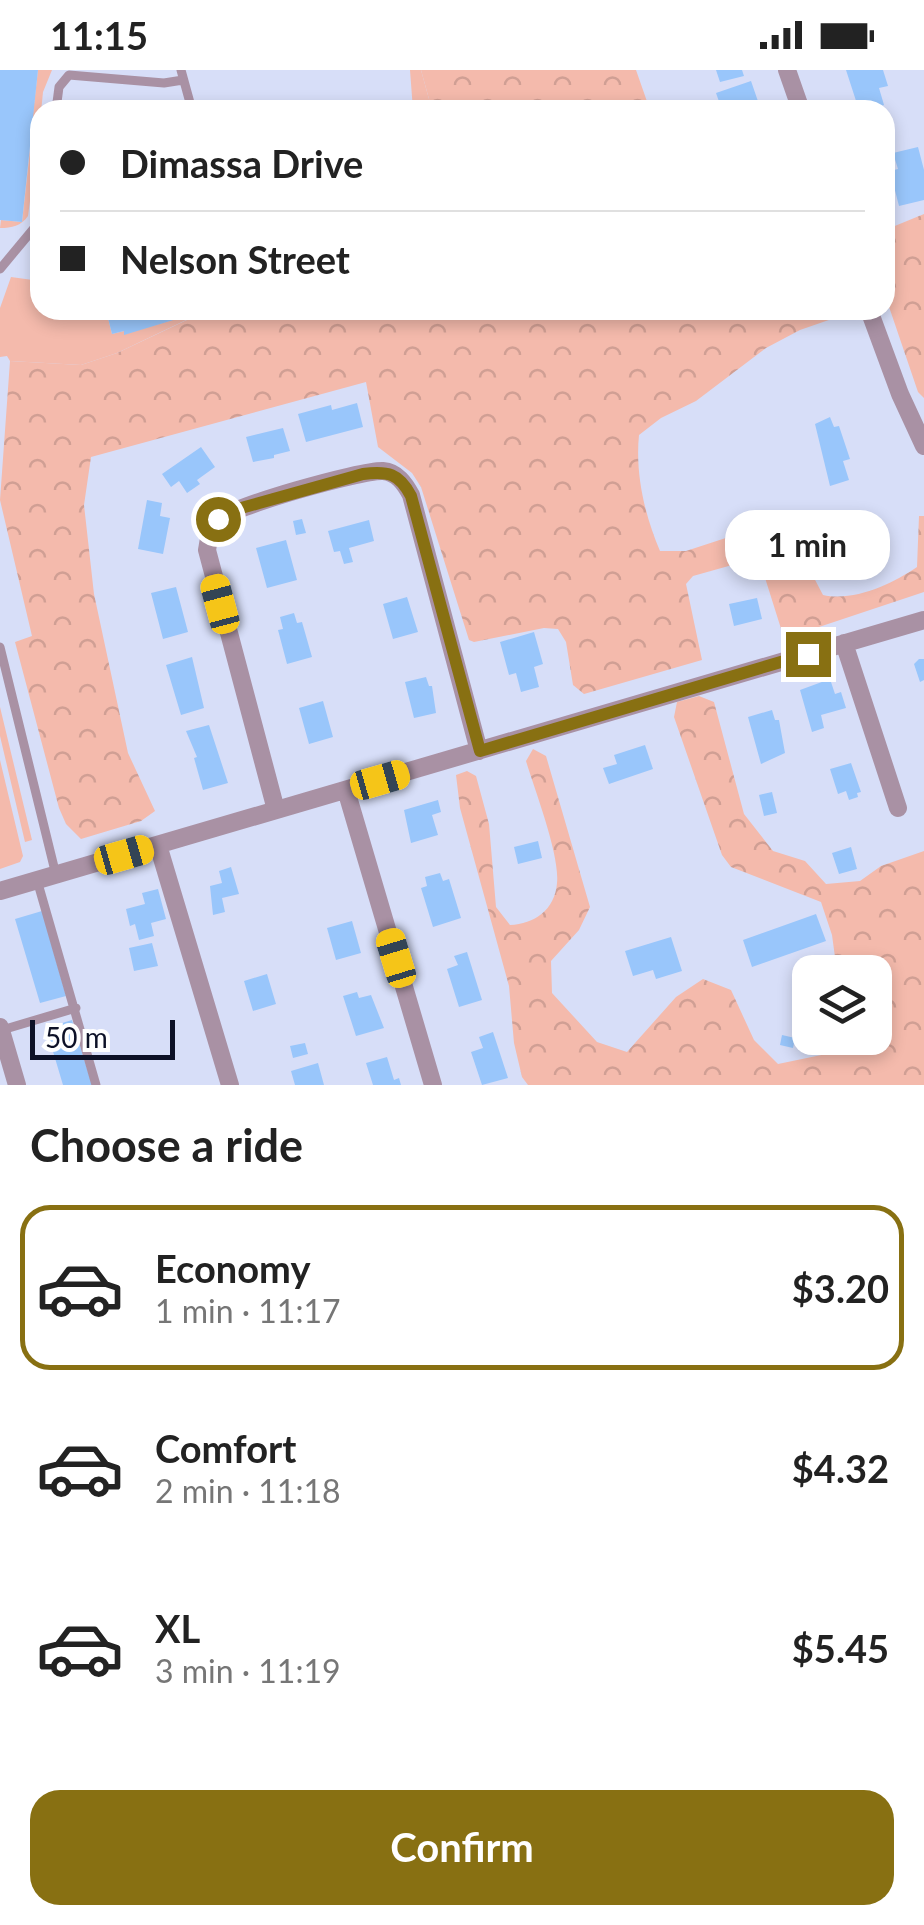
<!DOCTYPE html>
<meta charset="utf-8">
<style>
:root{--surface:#fff;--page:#f6f6f6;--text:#222;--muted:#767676;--line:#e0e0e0;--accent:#887012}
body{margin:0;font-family:Lato,sans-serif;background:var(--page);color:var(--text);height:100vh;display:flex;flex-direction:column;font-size:38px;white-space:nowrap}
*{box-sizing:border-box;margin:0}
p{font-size:32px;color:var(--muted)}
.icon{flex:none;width:55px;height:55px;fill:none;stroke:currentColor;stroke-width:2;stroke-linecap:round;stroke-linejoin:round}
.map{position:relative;height:1015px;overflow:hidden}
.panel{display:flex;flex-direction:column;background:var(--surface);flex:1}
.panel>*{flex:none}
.top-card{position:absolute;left:30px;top:30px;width:865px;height:220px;border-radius:30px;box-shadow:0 5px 15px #0003;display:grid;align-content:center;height:220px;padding:0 30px;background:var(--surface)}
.controls{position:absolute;left:792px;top:885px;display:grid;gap:20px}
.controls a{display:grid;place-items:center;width:100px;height:100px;border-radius:20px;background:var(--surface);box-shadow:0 5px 15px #0003;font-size:50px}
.scale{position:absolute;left:30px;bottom:25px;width:145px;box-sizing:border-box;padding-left:10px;border:5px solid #0d1127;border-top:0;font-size:28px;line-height:35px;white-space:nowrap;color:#0d1127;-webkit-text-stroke:8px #fff;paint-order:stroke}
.end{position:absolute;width:45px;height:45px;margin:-22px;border:12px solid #887012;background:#fff;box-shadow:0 0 0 5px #fff}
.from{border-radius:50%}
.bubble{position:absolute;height:70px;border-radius:30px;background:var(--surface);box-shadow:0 5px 15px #0003;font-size:32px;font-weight:700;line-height:70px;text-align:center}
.car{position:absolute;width:30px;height:60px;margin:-30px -15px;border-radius:12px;box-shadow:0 0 8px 2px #0007;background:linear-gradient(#f5c518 24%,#345 0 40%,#f5c518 0 76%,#345 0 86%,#f5c518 0)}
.top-card b{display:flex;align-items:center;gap:35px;height:95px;font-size:38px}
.top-card b+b{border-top:2px solid var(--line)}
.top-card i{width:25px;height:25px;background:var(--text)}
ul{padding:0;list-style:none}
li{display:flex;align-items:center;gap:30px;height:165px;margin:0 20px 15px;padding:0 10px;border:5px solid transparent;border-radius:30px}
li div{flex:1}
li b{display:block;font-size:38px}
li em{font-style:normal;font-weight:700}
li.current{border-color:var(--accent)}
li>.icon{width:90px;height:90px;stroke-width:1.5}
h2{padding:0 30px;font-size:45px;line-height:120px}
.cta{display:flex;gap:20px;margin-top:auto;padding:20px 30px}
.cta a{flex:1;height:115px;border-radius:30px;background:var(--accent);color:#fff;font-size:40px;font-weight:700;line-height:115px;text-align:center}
.status{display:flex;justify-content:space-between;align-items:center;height:70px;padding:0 50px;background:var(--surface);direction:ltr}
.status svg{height:28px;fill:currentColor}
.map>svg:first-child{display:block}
.green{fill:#f4baac}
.forest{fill:url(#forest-crowns)}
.building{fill:#99c6fb}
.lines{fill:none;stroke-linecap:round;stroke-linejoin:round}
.lane{stroke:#a991a4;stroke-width:9}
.street{stroke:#a991a4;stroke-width:18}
.route{stroke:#887012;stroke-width:12}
</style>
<div class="status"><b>11:15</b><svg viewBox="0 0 49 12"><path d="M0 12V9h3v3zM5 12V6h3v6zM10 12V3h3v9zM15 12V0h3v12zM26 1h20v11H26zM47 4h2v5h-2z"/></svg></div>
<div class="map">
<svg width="924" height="1015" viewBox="0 0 924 1015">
<defs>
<pattern id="forest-crowns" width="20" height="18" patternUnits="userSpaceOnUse" patternTransform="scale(2.5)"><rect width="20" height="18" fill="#f4baac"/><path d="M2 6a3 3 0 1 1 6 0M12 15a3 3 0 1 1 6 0" fill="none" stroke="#d09f94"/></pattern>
</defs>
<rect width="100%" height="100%" fill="#d7def8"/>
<path class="green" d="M38,0H52L43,22L39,62L31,61Z
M410,0H421L432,40H413Z
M31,71H38L28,146C21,156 12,158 0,158L1,150L22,152Z
M11,207L40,211V240H106L112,264L124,261L125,264L179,248L178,240L205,241L117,283L81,295L10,291L7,286L0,287V238Z
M0,637L32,770L25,772L0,666Z
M0,690L23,786L20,792L0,799Z"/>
<path class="forest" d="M421,0H636L650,40H432Z
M924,144V328L918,322L885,225V160Z
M208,240H848L849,243L800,260L766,278L696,331L661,348L639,365C635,404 645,446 660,481H686L805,442L812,504L823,525C854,532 892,514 917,497L919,446H924V522L798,564L783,565L760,492L750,490L693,506L686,514L702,590L584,624L573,615L566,572L558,559L544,558L474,572L469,570L421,417L412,403L378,377L366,312L91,387L84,435L94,524L128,683L155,741L141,751L81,769L66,754L59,738L15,572L32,566L0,430L10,291L81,295L117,283Z
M699,626L714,632L744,744L773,781L805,791L826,814L860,811L881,796L924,781V1015H528L522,1007L514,973L509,916L460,738L456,705L467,701L476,706L489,754L496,837L510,855C534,854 555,840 557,813C560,785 535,721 526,691L533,679L546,686L590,837L579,860L551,891L552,923L597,972L627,982L676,927L703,909L731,920L754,970L778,994L831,983L856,968H875V902H837L832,865L821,832L731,797L722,785L674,647L677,632Z"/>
<path class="building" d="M0,0H38L22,152L0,150Z
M716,0H742L744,6L720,12Z
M846,0H883L888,16L879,18L884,35L881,36L882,40H859Z
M751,11L761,40H722L716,23Z
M918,77L924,100V130L899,136L890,101L898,99L893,83Z
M106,240H178L180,248L124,265V261L112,264Z
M357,333L363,357L306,372L298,344L331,335L332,340Z
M830,347L834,357L839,356L850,389L843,391L849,410L830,416L815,354Z
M283,358L290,381L274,385V388L253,392L246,367Z
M201,377L215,397L197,410L200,414L187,423L179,411L171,417L162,404Z
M147,430L162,433L160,446L170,448L163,484L138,479Z
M302,449L306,463L296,465L293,451Z
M369,450L374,471L349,478L353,492L344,494L340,481L334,482L328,461Z
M286,470L297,510L267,518L256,478Z
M176,517L188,562L163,569L151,523Z
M407,527L418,562L393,569L383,534Z
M757,528L762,549L734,556L729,534Z
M294,543L297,553L302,552L312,587L287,594L278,560L283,559L280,547Z
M534,562L543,594L534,597L539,617L521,622L516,603L509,605L500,572Z
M192,587L204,638L181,645L166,595Z
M919,589H924V610L920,612L914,594Z
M426,607L429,616H432L436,643L414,648L405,612Z
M830,609L835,624L841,622L846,638L821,645L824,658L812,662L800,620Z
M323,631L333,667L309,674L299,638Z
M772,640L775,650H779L785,683L761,694L748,647Z
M209,655L228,713L203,720L194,688L197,687L186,661Z
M645,675L653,699L609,714L603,698L617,694L614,685Z
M851,693L861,722L857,723L858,727L849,730L846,721L838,724L830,699Z
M772,722L777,743L764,746L759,725Z
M438,730L441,742L432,745L438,765L411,773L404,740Z
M538,771L542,788L518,794L514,777Z
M851,777L857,799L839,804L832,783Z
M231,797L239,824L222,828L225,842L213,845L210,816L222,813L219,801Z
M440,803L443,811L449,809L461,848L433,857L421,818L427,816L425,807Z
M158,819L166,849L151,853L154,866L139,870L135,854L130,856L126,839L145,834L142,823Z
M42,841L66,926L40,933L15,849Z
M816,844L826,871L752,897L743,870Z
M352,851L361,883L336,890L327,858Z
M671,867L682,901L656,909L653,900L633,906L625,881Z
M152,873L158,896L134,901L129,878Z
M467,882L482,930L459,937L447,899L458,895L454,886Z
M267,904L276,934L253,941L244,911Z
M357,922L359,928L371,925L384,958L356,966L343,926Z
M72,950L92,1015H63L46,958Z
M493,962L508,1008L482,1015L471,982L483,978L479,967Z
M782,965L795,968L793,978L780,975Z
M305,973L308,984L293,988L290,976Z
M387,987L394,1010L399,1008L401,1015H373L366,993Z
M318,993L324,1015H295L291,1001Z"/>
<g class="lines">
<path class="lane" d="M181,0L192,40
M56,40L59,17L69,5L164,13L183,10
M0,199L40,151
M0,577L56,805
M37,810L96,1015
M2,960L76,938"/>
<path class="street" d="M787,0L801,40
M869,240L900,324L924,376
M844,573L898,738
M346,720L433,1015
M276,740L207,480C209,470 209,459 217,451C229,437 361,400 383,401C397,402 405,414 411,425L479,681
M158,775L230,1015
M0,821L924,550
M0,957L17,1015"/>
</g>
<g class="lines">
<path class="route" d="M218,449L234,440L363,404C388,401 399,403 411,426L480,681L808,584"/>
</g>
</svg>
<div class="controls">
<a><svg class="icon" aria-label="layers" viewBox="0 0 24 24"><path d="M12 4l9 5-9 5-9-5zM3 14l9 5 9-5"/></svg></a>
</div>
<div class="scale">50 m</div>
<i class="end from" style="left:218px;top:449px"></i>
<i class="end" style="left:808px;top:584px"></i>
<div class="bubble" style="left:725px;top:440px;width:165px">1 min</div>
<i class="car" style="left:220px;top:534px;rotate:345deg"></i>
<i class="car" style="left:380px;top:710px;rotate:74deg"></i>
<i class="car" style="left:124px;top:785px;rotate:74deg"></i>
<i class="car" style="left:396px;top:888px;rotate:343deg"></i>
<div class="top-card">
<b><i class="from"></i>Dimassa Drive</b>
<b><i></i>Nelson Street</b>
</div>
</div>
<section class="panel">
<h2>Choose a ride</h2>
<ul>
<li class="current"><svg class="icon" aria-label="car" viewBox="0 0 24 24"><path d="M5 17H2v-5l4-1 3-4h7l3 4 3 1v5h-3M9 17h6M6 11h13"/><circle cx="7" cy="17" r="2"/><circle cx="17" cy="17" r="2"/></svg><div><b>Economy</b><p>1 min · 11:17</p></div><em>$3.20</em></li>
<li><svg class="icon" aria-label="car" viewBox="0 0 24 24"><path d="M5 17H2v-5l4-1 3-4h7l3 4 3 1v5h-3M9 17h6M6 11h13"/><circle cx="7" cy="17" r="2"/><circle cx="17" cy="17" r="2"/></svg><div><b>Comfort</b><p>2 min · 11:18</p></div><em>$4.32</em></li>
<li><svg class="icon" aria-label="car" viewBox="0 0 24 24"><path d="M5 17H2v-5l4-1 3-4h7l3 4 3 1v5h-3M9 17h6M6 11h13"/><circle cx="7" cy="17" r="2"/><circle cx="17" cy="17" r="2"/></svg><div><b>XL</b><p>3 min · 11:19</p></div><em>$5.45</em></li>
</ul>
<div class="cta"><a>Confirm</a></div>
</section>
